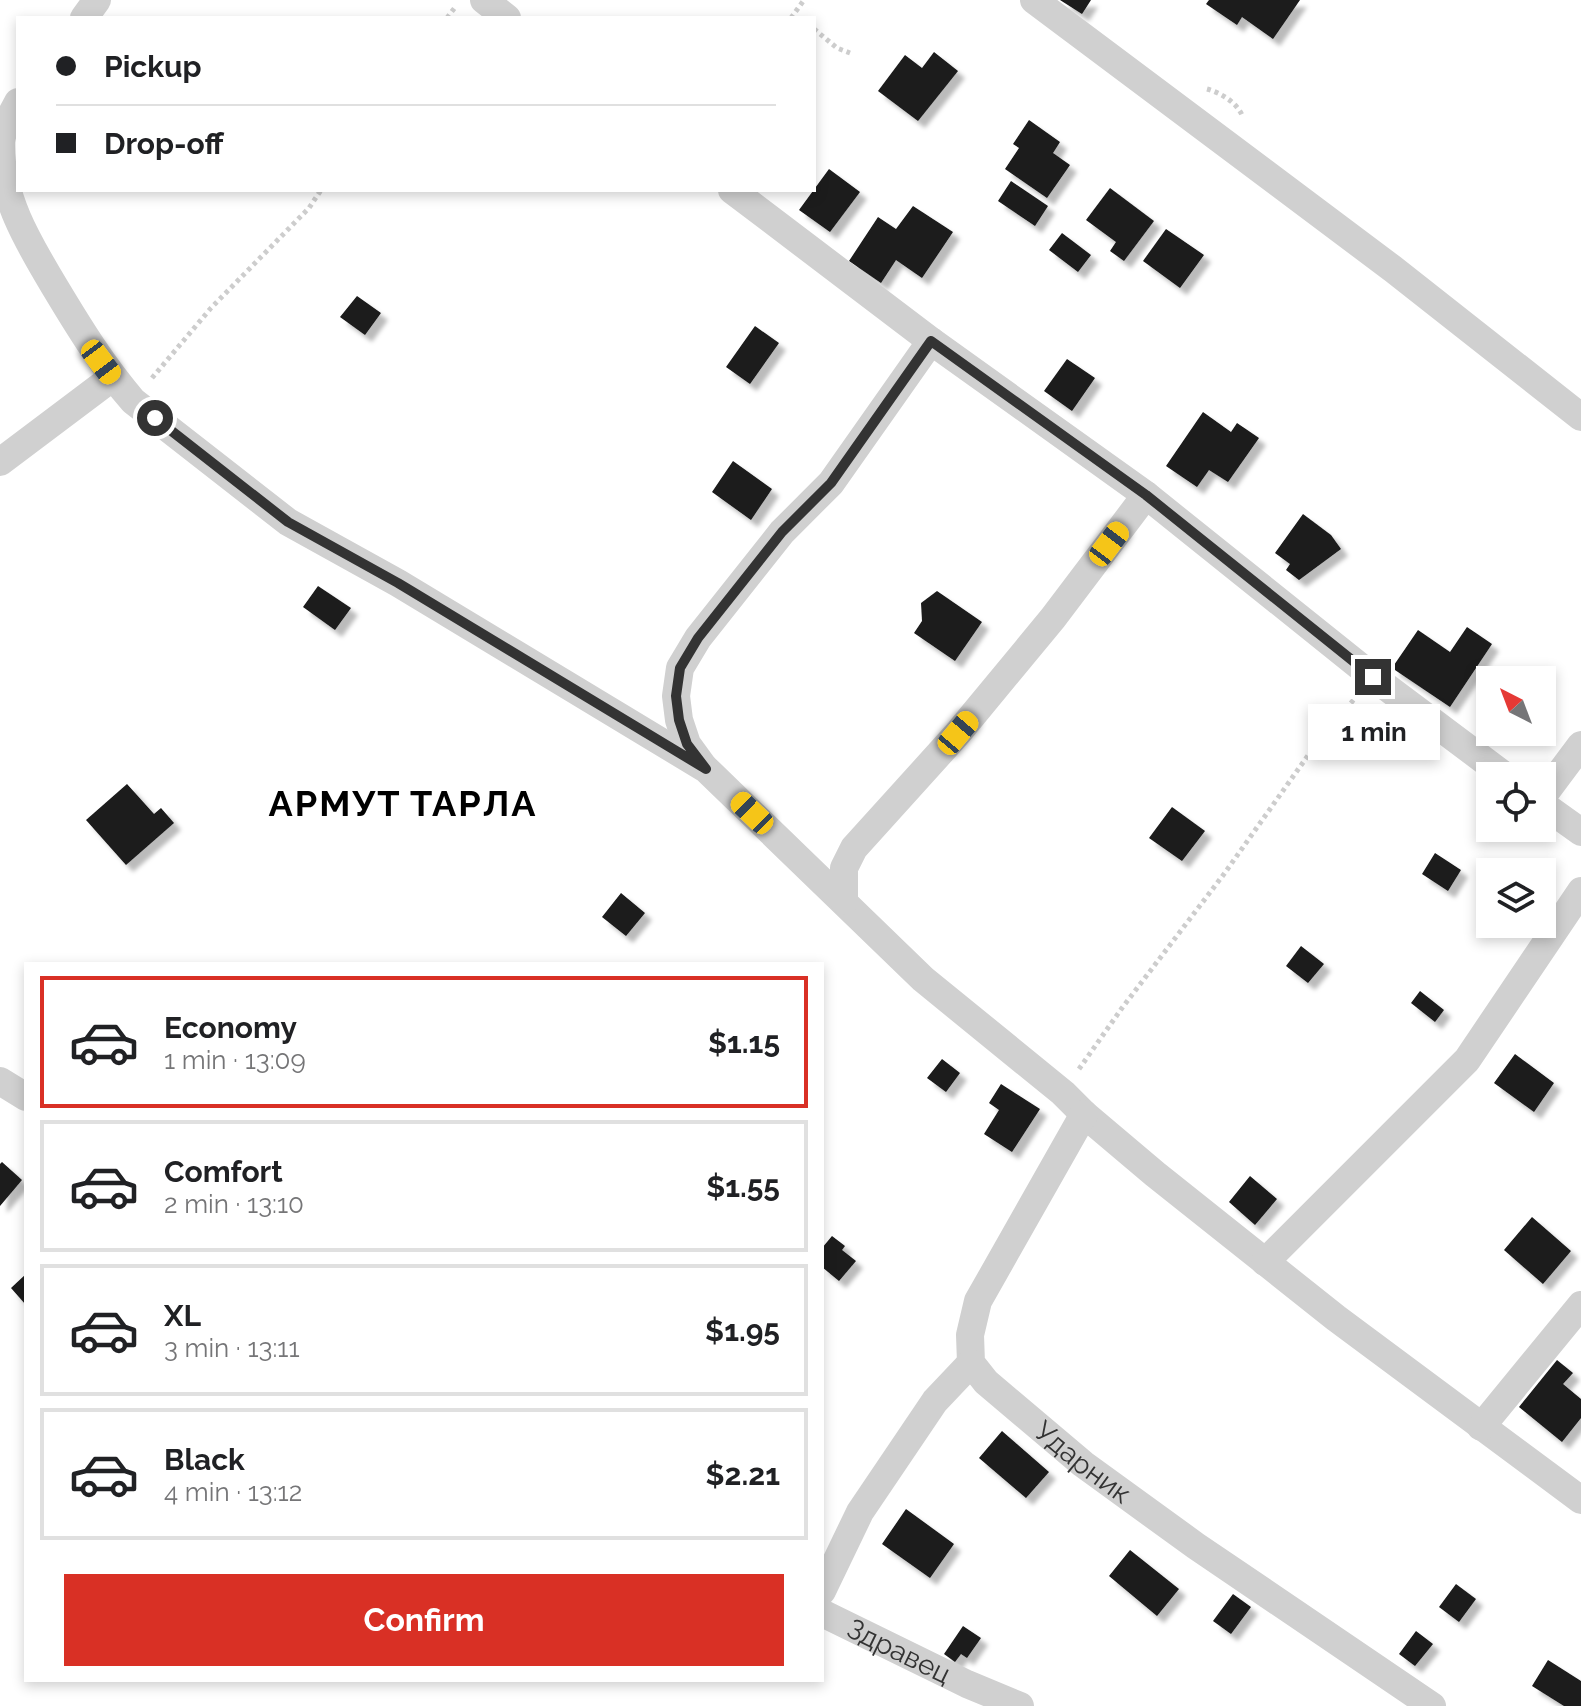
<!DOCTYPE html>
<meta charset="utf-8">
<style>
:root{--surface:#fff;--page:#f2f2f2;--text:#202124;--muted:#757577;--line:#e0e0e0;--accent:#d93025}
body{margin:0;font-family:Raleway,sans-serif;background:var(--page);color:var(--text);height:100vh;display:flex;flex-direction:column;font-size:30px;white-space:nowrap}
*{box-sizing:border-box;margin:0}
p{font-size:26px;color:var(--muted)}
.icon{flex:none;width:44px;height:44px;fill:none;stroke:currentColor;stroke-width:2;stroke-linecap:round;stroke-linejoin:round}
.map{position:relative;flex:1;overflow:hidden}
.panel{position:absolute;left:24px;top:962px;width:800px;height:720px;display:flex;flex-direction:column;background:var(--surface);border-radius:0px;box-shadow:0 4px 12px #0003}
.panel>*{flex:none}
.hud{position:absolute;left:16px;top:16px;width:800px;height:176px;border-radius:0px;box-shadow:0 4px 12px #0003;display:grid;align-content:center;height:176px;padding:0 40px;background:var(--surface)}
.needle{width:52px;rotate:318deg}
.fabs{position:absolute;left:1476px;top:666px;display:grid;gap:16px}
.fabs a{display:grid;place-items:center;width:80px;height:80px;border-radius:0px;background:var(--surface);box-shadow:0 4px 12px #0003;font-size:40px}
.end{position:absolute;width:36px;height:36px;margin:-18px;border:10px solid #333;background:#fff;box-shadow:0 0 0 4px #fff}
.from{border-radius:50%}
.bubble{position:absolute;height:56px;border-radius:0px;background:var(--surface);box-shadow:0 4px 12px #0003;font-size:26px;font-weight:700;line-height:56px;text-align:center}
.car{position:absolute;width:24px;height:48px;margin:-24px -12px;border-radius:10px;box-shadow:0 0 6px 2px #0007;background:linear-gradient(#f5c518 24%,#345 0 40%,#f5c518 0 76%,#345 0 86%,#f5c518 0)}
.hud b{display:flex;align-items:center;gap:28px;height:76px;font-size:30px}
.hud b+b{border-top:2px solid var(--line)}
.hud i{width:20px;height:20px;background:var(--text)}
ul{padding:14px 0 0;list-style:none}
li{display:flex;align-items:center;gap:24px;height:132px;margin:0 16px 12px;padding:0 24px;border:4px solid var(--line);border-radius:0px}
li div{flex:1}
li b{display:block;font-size:30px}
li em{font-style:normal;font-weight:700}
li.on{border-color:var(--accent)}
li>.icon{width:72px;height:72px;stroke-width:1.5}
.button{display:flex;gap:16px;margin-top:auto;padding:16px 40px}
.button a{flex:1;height:92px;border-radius:0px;background:var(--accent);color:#fff;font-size:32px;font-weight:700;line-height:92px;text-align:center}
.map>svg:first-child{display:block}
.building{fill:#1a1a1a;filter:url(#shadow)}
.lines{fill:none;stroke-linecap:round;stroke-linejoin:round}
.path{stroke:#cdcdcd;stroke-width:5;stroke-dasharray:4 4;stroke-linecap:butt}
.minor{stroke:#d0d0d0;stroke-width:28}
.route{stroke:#333;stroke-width:10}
.labels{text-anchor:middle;stroke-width:8;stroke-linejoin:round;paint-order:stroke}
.street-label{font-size:28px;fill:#333;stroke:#fff}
.district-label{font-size:36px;font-weight:bold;letter-spacing:2px;fill:#000;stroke:#fff}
</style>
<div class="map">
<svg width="1581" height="1706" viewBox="0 0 1581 1706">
<defs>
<filter id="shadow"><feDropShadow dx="7" dy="7" stdDeviation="2" flood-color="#0004"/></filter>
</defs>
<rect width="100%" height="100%" fill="#fff"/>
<path class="building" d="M1060,0H1091L1082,14Z
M1209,0H1300L1273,39L1242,17L1237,25L1206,4Z
M934,52L958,71L918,121L878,91L905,55L922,68Z
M1029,120L1060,142L1053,153L1070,165L1047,198L1005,169L1019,148L1013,144Z
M829,169L860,192L830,232L799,210Z
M1011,181L1048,206L1035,226L998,201Z
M1110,188L1154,221L1124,261L1110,251L1116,242L1086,220Z
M913,206L953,232L922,278L896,260L881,283L849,261L878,217L896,229Z
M1166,229L1204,255L1180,288L1143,261Z
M1062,233L1091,255L1078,272L1049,250Z
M357,296L381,313L365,335L340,317Z
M755,326L779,343L750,384L726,367Z
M1067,359L1095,378L1072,411L1044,391Z
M1203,412L1231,432L1237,423L1259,438L1228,482L1209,470L1197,487L1166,466Z
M733,461L772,489L751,520L712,492Z
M1303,514L1331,535L1341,549L1299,580L1286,570L1290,564L1275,553Z
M318,586L351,608L335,630L303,607Z
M937,591L982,622L955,661L914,633L922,621L921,603Z
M1467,627L1492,644L1450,707L1392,668L1418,630L1450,652Z
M127,784L154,814L161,808L174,823L126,865L86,820Z
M1172,807L1205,831L1182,861L1149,838Z
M1435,853L1461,870L1448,891L1422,874Z
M621,893L645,913L626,936L602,917Z
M1301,946L1324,964L1308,983L1286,966Z
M1420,991L1444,1010L1435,1022L1411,1003Z
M1515,1054L1554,1083L1534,1112L1494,1083Z
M942,1059L960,1073L946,1092L927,1078Z
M1001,1084L1040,1109L1012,1152L984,1134L999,1110L989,1103Z
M2,1162L22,1180L0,1206V1164Z
M1250,1176L1277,1199L1255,1225L1229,1202Z
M1532,1217L1571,1251L1543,1284L1504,1250Z
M832,1236L845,1246L842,1250L856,1261L839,1281L822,1267V1248Z
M26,1274V1305L11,1288Z
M1557,1360L1573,1373L1563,1384L1581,1399V1418L1562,1442L1519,1407Z
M1002,1431L1049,1472L1026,1498L979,1458Z
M906,1509L954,1544L930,1578L882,1544Z
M1130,1550L1179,1589L1157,1616L1109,1576Z
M1456,1584L1476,1599L1459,1622L1439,1607Z
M1233,1594L1251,1607L1231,1634L1213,1621Z
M963,1626L981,1638L967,1658L961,1654L955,1662L944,1654Z
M1416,1631L1433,1644L1415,1666L1399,1654Z
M1548,1660L1581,1681V1706H1564L1532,1686Z"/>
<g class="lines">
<path class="path" d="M447,18L456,6
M791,18L804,0
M814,29L837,48L850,53
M1207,89C1221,93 1236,102 1242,115
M152,378L211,308L309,208L321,190
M1079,1069L1122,1008L1224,874L1309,754L1355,698"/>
<g class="minor">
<path d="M484,0L507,18"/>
<path d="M1034,0L1393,269L1581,417"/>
<path d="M84,18L97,0"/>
<path d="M18,102C12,114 2,129 1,142C0,197 29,244 56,289C80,329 103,366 133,401L288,522L398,583L706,769L923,979L1063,1093L1084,1114L1155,1174L1336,1318L1581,1500"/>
<path d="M732,190L931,341L1146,495L1373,677L1505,776"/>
<path d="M0,462L113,377"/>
<path d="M703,766L687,744L679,720L676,696L680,668L698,638L782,532L831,483L931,341"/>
<path d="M1542,797L1581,745"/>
<path d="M1542,804L1581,832"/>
<path d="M844,901V868L854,848L958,733L1053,618L1146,495"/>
<path d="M0,1081L26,1097"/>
<path id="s1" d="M1084,1114L978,1301L970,1335L971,1363L986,1382L1083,1464L1196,1546L1432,1706"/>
<path d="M1265,1262L1467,1060L1581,891"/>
<path d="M1481,1427L1581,1305"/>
<path d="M822,1591L860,1512L935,1401L971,1363"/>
<path id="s2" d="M822,1613L967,1684L1020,1706"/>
</g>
</g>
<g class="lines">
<path class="route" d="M155,418L288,522L398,583L706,769L687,744L679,720L676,696L680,668L698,638L782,532L831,483L931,341L1146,495L1373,677"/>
</g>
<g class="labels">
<g class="street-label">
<text dy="10" stroke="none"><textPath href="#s1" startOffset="428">Ударник</textPath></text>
<text dy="10" stroke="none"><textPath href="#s2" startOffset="86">Здравец</textPath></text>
</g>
<g class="district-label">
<text x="403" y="816">АРМУТ ТАРЛА</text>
</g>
</g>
</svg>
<div class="fabs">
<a><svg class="needle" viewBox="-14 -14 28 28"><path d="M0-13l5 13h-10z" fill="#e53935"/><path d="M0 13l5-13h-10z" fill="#757577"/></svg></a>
<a><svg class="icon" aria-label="locate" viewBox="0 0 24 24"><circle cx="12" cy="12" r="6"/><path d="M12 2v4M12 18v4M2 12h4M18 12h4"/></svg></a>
<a><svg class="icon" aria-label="layers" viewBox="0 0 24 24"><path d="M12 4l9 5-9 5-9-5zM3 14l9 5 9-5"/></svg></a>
</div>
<i class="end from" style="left:155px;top:418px"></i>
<i class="end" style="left:1373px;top:677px"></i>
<div class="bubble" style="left:1308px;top:704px;width:132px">1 min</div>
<i class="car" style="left:101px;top:362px;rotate:143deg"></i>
<i class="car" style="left:1109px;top:544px;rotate:37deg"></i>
<i class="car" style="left:958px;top:733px;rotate:40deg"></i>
<i class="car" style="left:752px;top:813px;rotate:314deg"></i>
<div class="hud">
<b><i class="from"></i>Pickup</b>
<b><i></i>Drop-off</b>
</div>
<section class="panel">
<ul>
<li class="on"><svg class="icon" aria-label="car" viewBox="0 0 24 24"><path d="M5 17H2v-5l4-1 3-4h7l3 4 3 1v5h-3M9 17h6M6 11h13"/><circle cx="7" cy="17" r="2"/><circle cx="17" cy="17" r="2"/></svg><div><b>Economy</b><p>1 min · 13:09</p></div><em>$1.15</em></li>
<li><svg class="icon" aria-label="car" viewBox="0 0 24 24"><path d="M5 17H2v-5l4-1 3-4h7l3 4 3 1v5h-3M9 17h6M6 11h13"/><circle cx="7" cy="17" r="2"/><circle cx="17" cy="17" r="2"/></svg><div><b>Comfort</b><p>2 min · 13:10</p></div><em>$1.55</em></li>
<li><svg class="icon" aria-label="car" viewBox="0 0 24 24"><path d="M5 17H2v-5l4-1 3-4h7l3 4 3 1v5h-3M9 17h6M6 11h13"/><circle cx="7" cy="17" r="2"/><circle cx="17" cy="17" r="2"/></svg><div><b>XL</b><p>3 min · 13:11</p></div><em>$1.95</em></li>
<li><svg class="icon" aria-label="car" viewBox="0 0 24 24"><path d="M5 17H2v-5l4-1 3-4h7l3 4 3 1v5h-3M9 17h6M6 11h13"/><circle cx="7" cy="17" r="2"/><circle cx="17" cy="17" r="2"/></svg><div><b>Black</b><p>4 min · 13:12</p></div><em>$2.21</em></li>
</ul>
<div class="button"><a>Confirm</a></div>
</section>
</div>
